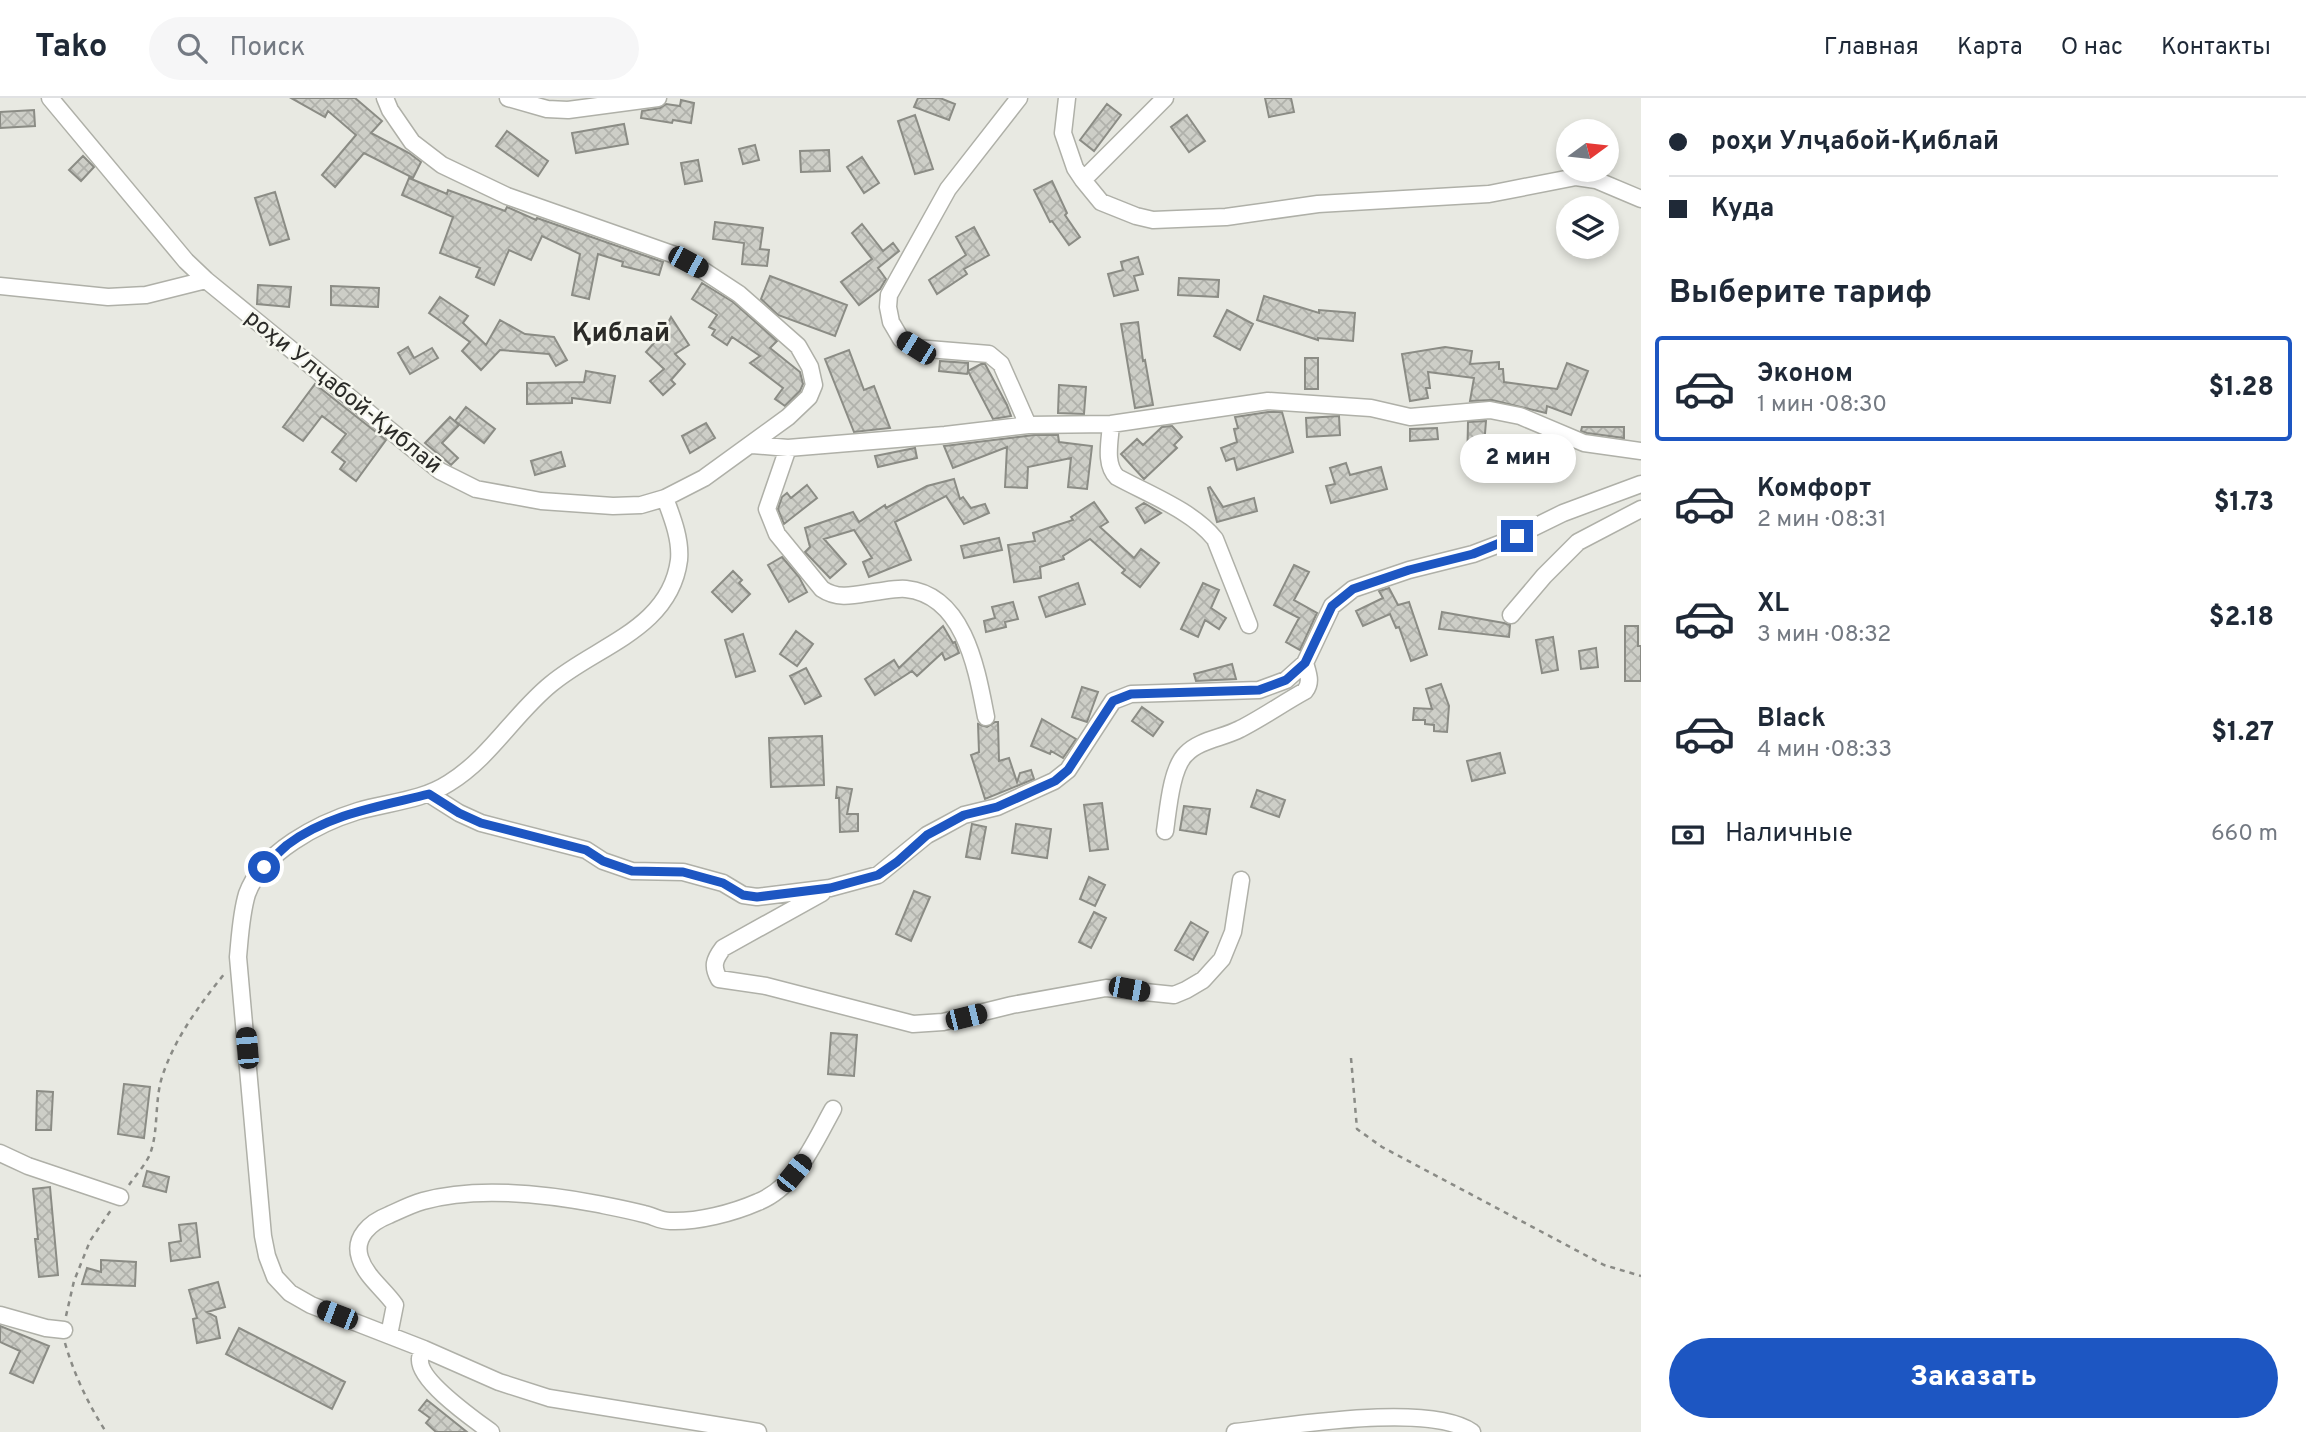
<!DOCTYPE html>
<html lang="ru">
<meta charset="utf-8">
<style>
:root{--surface:#fff;--page:#f6f6f7;--text:#1f2937;--muted:#747a83;--line:#e0e1e3;--accent:#1d56c2}
body{margin:0;font-family:Overpass,sans-serif;background:var(--page);color:var(--text);height:100vh;display:flex;flex-direction:column;font-size:26px;white-space:nowrap}
*{box-sizing:border-box;margin:0}
p{font-size:23px;color:var(--muted)}
.icon{flex:none;width:38px;height:38px;fill:none;stroke:currentColor;stroke-width:2;stroke-linecap:round;stroke-linejoin:round}
.map{position:relative;flex:1;overflow:hidden}
.drawer{display:flex;flex-direction:column;background:var(--surface);width:665px}
.drawer>*{flex:none}
.guide{display:grid;align-content:center;height:154px;padding:0 28px;background:var(--surface)}
.needle{width:46px;rotate:75deg}
.controls{position:absolute;left:1556px;top:21px;display:grid;gap:14px}
.controls a{display:grid;place-items:center;width:63px;height:63px;border-radius:50%;background:var(--surface);box-shadow:0 4px 10px #0003;font-size:35px}
.end{position:absolute;width:32px;height:32px;margin:-16px;border:9px solid #1d56c2;background:#fff;box-shadow:0 0 0 4px #fff}
.from{border-radius:50%}
.bubble{position:absolute;height:49px;border-radius:24px;background:var(--surface);box-shadow:0 4px 10px #0003;font-size:23px;font-weight:800;line-height:49px;text-align:center}
.car{position:absolute;width:21px;height:42px;margin:-21px -10px;border-radius:9px;box-shadow:0 0 5px 2px #0007;background:linear-gradient(#222 24%,#8ab4d8 0 40%,#222 0 76%,#8ab4d8 0 86%,#222 0)}
.guide b{display:flex;align-items:center;gap:24px;height:66px;font-size:26px}
.guide b+b{border-top:2px solid var(--line)}
.guide i{width:18px;height:18px;background:var(--text)}
ul{padding:0;list-style:none}
li{display:flex;align-items:center;gap:21px;height:105px;margin:0 14px 10px;padding:0 14px;border:4px solid transparent;border-radius:7px}
li div{flex:1}
li b{display:block;font-size:26px}
li em{font-style:normal;font-weight:800}
li.active{border-color:var(--accent)}
li>.icon{width:63px;height:63px;stroke-width:1.5}
h2{padding:0 28px;font-size:32px;line-height:84px}
.pay{display:flex;align-items:center;gap:18px;height:77px;padding:0 28px;font-size:26px}
.pay p{margin-inline-start:auto}
.action{display:flex;gap:14px;margin-top:auto;padding:14px 28px}
.action a{flex:1;height:80px;border-radius:42px;background:var(--accent);color:#fff;font-size:28px;font-weight:800;line-height:80px;text-align:center}
header{display:flex;align-items:center;gap:42px;box-sizing:border-box;height:98px;padding:0 35px;background:var(--surface);border-bottom:2px solid var(--line)}
header strong{font-size:33px}
nav{display:flex;gap:38px;margin-inline-start:auto;font-size:24px}
.search{width:490px;height:63px;background:var(--page);display:flex;align-items:center;gap:18px;box-sizing:border-box;padding:0 24px;border-radius:38px;color:var(--muted);font-size:26px}
main{display:flex;flex:1;min-height:0}
.map>svg:first-child{display:block}
.building{fill:url(#building-cross-hatch);stroke:#8b8c85;stroke-width:2}
.lines{fill:none;stroke-linecap:round;stroke-linejoin:round}
.minor-casing{stroke:#afb0a8;stroke-width:19}
.path{stroke:#8a8b86;stroke-width:2.5;stroke-dasharray:5 5;stroke-linecap:butt}
.minor{stroke:#fff;stroke-width:16}
.route{stroke:#1d56c2;stroke-width:9}
.labels{text-anchor:middle;stroke-width:5;stroke-linejoin:round;paint-order:stroke}
.street-label{font-size:23px;fill:#2b2b28;stroke:#f6f7ef}
.quarter-label{font-size:26px;font-weight:bold;fill:#2b2b28;stroke:#f6f7ef}
</style>
<header>
<strong>Tako</strong>
<div class="search"><svg class="icon" aria-label="search" viewBox="0 0 24 24"><circle cx="10" cy="10" r="6"/><path d="M15 15l6 6"/></svg>Поиск</div>
<nav><a>Главная</a><a>Карта</a><a>О нас</a><a>Контакты</a></nav>
</header>
<main>
<div class="map">
<svg width="1641" height="1334" viewBox="0 0 1641 1334">
<defs>
<pattern id="building-cross-hatch" width="8" height="8" patternUnits="userSpaceOnUse" patternTransform="scale(1.75)"><rect width="8" height="8" fill="#cdcec7"/><path d="M0 0l8 8M0 8l8-8" fill="none" stroke="#b0b1ab"/></pattern>
</defs>
<rect width="100%" height="100%" fill="#e8e9e2"/>
<path class="building" d="M291,0H355L382,23L371,35L409,55L421,64L413,80L364,55L335,89L322,77L356,37L328,13L325,19Z
M918,0H940L955,6L949,22L914,9Z
M1265,0H1291L1294,14L1269,19Z
M681,2L694,5L691,25L673,22L672,25L641,20L642,13L660,10L666,6L680,8Z
M1107,6L1121,17L1094,53L1080,42Z
M34,12L35,28L0,30V14Z
M915,17L933,71L915,76L898,23Z
M1187,17L1205,43L1189,54L1171,29Z
M624,26L628,46L576,55L572,35Z
M507,33L548,63L538,78L496,48Z
M755,47L759,62L743,66L739,51Z
M829,52L830,73L801,74L800,53Z
M83,58L94,69L81,83L69,72Z
M862,59L879,85L864,95L847,69Z
M698,62L702,83L685,86L681,65Z
M409,80L447,96L448,92L505,113L507,109L536,122L537,120L663,164L659,177L622,168L623,164L598,156L589,201L572,197L580,156L542,138L531,162L509,152L494,187L476,179L480,170L440,155L453,119L402,97Z
M1052,83L1067,115L1065,117L1080,139L1069,147L1052,123L1050,124L1034,92Z
M275,94L289,141L270,147L255,100Z
M715,124L763,130L760,151L769,152L767,168L742,166L744,145L713,141Z
M862,126L883,153L893,145L899,153L878,170L886,181L880,191L859,207L841,184L872,161L852,135Z
M974,129L989,157L964,171L967,176L937,196L929,182L966,157L956,139Z
M1138,159L1143,176L1134,178L1138,192L1114,198L1108,176L1123,172L1121,164Z
M770,178L847,207L835,238L778,217L761,201Z
M1179,180L1219,182L1218,199L1178,197Z
M702,185L733,204L777,243L770,250L800,274L803,286L800,293L785,308L775,301L783,290L750,265L760,258L732,239L727,247L712,237L715,232L709,229L717,217L692,201Z
M258,187L291,189L289,209L257,206Z
M331,188L379,190L378,209L331,207Z
M1264,198L1319,215V212L1355,215L1353,243L1318,240V242L1257,222Z
M440,199L468,218L463,225L486,247L500,222L525,236L554,239L567,262L556,268L549,256L500,252L481,272L462,253L470,244L429,215Z
M1227,212L1253,226L1240,252L1214,238Z
M671,219L689,247L675,256L685,266L671,282L675,286L663,297L650,283L664,271L646,254L662,236Z
M1138,224L1143,263L1145,262L1153,307L1135,310L1121,226Z
M408,249L414,260L432,250L438,260L410,276L398,255Z
M1445,249L1472,253L1470,266L1499,264V271H1503L1504,284L1557,291L1567,265L1588,273L1571,317L1547,308L1546,315L1492,302L1470,303L1474,280L1428,274L1430,290H1426L1428,300L1410,303L1402,256Z
M849,252L864,292L874,288L890,330L854,334L825,261Z
M1305,260H1318V291H1305Z
M940,263L968,265V273L981,266H985L1007,307L1011,318L993,321L968,273L967,276L939,273Z
M586,273L615,278L610,305L572,300V305L527,306V285L584,284Z
M315,286L386,342L356,383L340,371L345,364L332,354L346,336L322,318L303,343L283,329Z
M1059,287L1086,289L1084,316L1058,315Z
M466,309L495,331L484,345L455,323Z
M1268,314H1282L1293,354L1237,372L1234,360L1226,363L1221,350L1237,344L1234,331L1238,330L1235,319Z
M1339,318L1340,337L1307,339L1306,320Z
M450,319L459,327L442,345L458,360L451,367L425,345Z
M1486,323L1482,373L1467,372L1468,324Z
M706,325L715,340L690,355L682,338Z
M1172,328L1182,339L1174,347L1177,350L1144,381L1121,356L1137,341L1143,347L1162,329Z
M1582,329H1624V340L1587,335L1581,333Z
M1437,330L1438,341L1410,343V331Z
M1034,337H1058L1059,344L1092,348L1087,391L1068,389L1071,360L1028,369L1027,390L1005,389L1007,349L953,370L944,348Z
M915,350L917,360L878,369L875,358Z
M561,354L565,368L535,377L531,363Z
M1346,365L1350,377L1381,369L1387,391L1331,405L1326,388L1335,386L1330,370Z
M954,381L960,401L963,399L971,410L985,406L989,415L964,426L946,398L895,424L911,462L869,479L863,464L872,460L854,432L824,441L846,466L830,480L805,454L810,449L805,430L853,414L859,424L885,407L886,410L927,388Z
M807,387L817,400L784,426L778,411L782,399L787,395L791,400Z
M1210,389L1223,409L1254,400L1257,413L1217,424L1208,390Z
M1094,404L1108,424L1100,429L1134,460L1141,451L1159,465L1140,489L1122,475L1125,472L1090,441L1063,458L1064,461L1040,469L1041,480L1014,484L1008,447L1035,443L1033,435L1073,422L1071,419Z
M1144,405L1161,415L1145,425L1136,410Z
M999,440L1002,452L964,460L961,448Z
M782,459L799,479L807,494L789,504L768,467Z
M1294,467L1309,474L1294,502L1317,515L1300,552L1286,544L1299,520L1274,507Z
M733,473L742,482L739,485L750,496L732,514L712,494Z
M1078,485L1085,506L1046,519L1039,499Z
M1203,485L1219,492L1211,510L1226,520L1219,531L1205,522L1198,539L1181,531Z
M1389,490L1398,507L1409,504L1427,557L1411,563L1399,529L1396,530L1390,516L1363,528L1356,513L1383,500L1379,493Z
M1013,504L1018,521L1005,524L1006,529L986,534L984,523L995,520L992,509Z
M1442,514L1504,525L1510,527L1509,539L1439,531Z
M943,528L953,545L955,544L959,555L945,562L942,555L917,578L912,573L875,597L865,581L894,562L899,570Z
M1625,528H1638V548H1641V583H1625Z
M796,533L813,546L797,568L780,556Z
M743,536L755,573L736,579L725,542Z
M1553,539L1558,572L1542,575L1536,542Z
M1596,550L1598,569L1581,571L1579,553Z
M1232,566L1236,581L1196,583L1194,576Z
M806,570L821,598L805,606L790,578Z
M1441,586L1449,608L1447,634L1434,633V627L1425,626V622H1413L1414,610L1432,611L1426,591Z
M1082,589L1098,594L1087,624L1072,619Z
M1142,609L1163,624L1153,638L1132,623Z
M1042,621L1076,641L1063,660L1051,653L1050,656L1031,648Z
M995,624H998L999,663L1009,660L1017,684L1020,675L1031,672L1034,681L985,701L971,657L979,654L978,626L987,629Z
M822,638L824,687L771,689L769,640Z
M1500,655L1505,675L1472,683L1467,663Z
M837,689L852,691L847,716H858V733L840,734L839,700H836Z
M1257,692L1285,702L1279,719L1251,709Z
M1102,705L1108,751L1090,753L1084,707Z
M1184,708L1210,711L1206,736L1180,732Z
M972,726L986,729L980,761L966,759Z
M1016,726L1051,731L1047,760L1012,755Z
M1089,779L1105,787L1095,808L1080,801Z
M914,793L930,799L911,843L896,836Z
M1094,814L1106,820L1091,850L1079,844Z
M1191,824L1208,834L1193,862L1175,852Z
M831,935L857,937L854,978L828,976Z
M124,986L150,989L144,1040L118,1036Z
M37,993L53,994L51,1032H36Z
M147,1073L169,1079L166,1094L143,1088Z
M50,1089L58,1177L39,1179L35,1141H38L33,1091Z
M196,1125L200,1159L171,1163L169,1145L181,1143L179,1127Z
M101,1162L136,1164L135,1188L82,1186L87,1170L101,1174Z
M218,1184L225,1209L207,1214L216,1219L220,1240L197,1245L193,1221L197,1220L189,1192Z
M0,1228L49,1248L33,1285L10,1275L20,1253L0,1244Z
M239,1230L345,1284L332,1311L226,1256Z
M427,1302L467,1334H436L426,1325L430,1320L419,1312Z"/>
<g class="lines">
<g class="minor-casing">
<path id="minor" d="M50,0L186,163L206,182L440,373L476,391L541,403L613,408L641,407L665,400L704,380L788,319L809,299L814,287L810,269L798,248L739,196L704,173L672,156L507,98L442,67L412,44L390,12L385,0
M508,0L547,11L568,12L658,0
M1019,0L948,91L889,197L888,209L891,224L901,241L916,250L989,256L1001,266L1028,327
M1067,0L1063,35L1075,70L1083,82L1101,104L1136,118L1153,122L1226,119L1318,106L1489,96L1576,79L1596,82L1641,101
M1083,82L1165,0
M0,188L108,199L146,197L206,182
M1111,326C1110,343 1104,366 1117,379C1148,396 1193,413 1215,441L1249,527
M752,347L788,350L945,337L1028,327L1111,326L1268,303L1371,310L1410,319L1490,312L1520,318L1584,345L1641,353
M788,350L767,411L777,436L822,491C838,502 855,497 874,494C884,493 896,490 906,491C965,497 977,573 986,619
M665,400C672,419 681,441 679,462C670,531 596,548 551,586C514,616 491,659 449,685C421,703 389,704 358,713C319,725 262,754 247,796C241,816 240,838 238,859L263,1138L267,1158L275,1179L290,1195L311,1207L424,1251L499,1284L549,1300L758,1334
M1511,517L1544,478L1578,444L1641,411
M429,696L459,715L481,725L586,752L603,763L632,773L683,774L723,785L743,797L757,799L830,790L878,777L927,737L942,729L964,717L997,709L1054,683L1068,672L1113,603L1131,596L1259,592L1286,582L1305,565L1332,508L1353,491L1409,472L1473,456L1502,445L1563,415L1641,386
M1165,733C1168,713 1171,670 1186,656C1199,642 1223,640 1240,631C1262,620 1283,605 1305,593C1312,584 1308,576 1305,565
M822,795L723,850C714,862 712,868 719,881L766,888L913,926L943,924L1012,907L1106,890L1174,897L1186,892L1203,882L1222,861L1233,834L1241,782
M0,1055L28,1068L120,1099
M0,1217L46,1230L64,1232
M389,1237L395,1207C384,1191 366,1179 360,1160C353,1139 371,1124 389,1117C400,1112 412,1106 423,1103C476,1088 545,1096 598,1106C613,1109 629,1112 644,1116C653,1118 661,1123 670,1123C698,1124 733,1115 758,1104C796,1089 814,1045 833,1011
M424,1251C423,1254 420,1257 420,1261C418,1283 475,1322 491,1334
M1235,1334C1289,1328 1429,1304 1472,1334"/>
</g>
<path class="path" d="M1351,960L1357,1031L1382,1049L1604,1167L1641,1178
M129,1087C136,1077 146,1066 150,1056C159,1033 154,1001 163,976C176,938 201,905 225,875
M66,1218L74,1183L90,1143L111,1112
M65,1245C74,1276 88,1306 106,1334"/>
<use href="#minor" class="minor"/>
</g>
<g class="lines">
<path class="route" d="M264,769C271,762 279,754 287,747C328,716 381,708 429,696L459,715L481,725L586,752L603,763L632,773L683,774L723,785L743,797L757,799L830,790L878,777L897,764L927,737L942,729L964,717L997,709L1055,683L1068,672L1113,603L1131,596L1259,592L1286,582L1305,565L1332,508L1353,491L1409,472L1473,456L1517,438"/>
</g>
<g class="labels">
<g class="street-label">
<text transform="translate(344 293) rotate(39)" y="8">роҳи Улҷабой-Қиблаӣ</text>
</g>
<g class="quarter-label">
<text x="621" y="243">Қиблаӣ</text>
</g>
</g>
</svg>
<div class="controls">
<a><svg class="needle" viewBox="-14 -14 28 28"><path d="M0-13l5 13h-10z" fill="#e53935"/><path d="M0 13l5-13h-10z" fill="#747a83"/></svg></a>
<a><svg class="icon" aria-label="layers" viewBox="0 0 24 24"><path d="M12 4l9 5-9 5-9-5zM3 14l9 5 9-5"/></svg></a>
</div>
<i class="end from" style="left:264px;top:769px"></i>
<i class="end" style="left:1517px;top:438px"></i>
<div class="bubble" style="left:1460px;top:336px;width:116px">2 мин</div>
<i class="car" style="left:688px;top:164px;rotate:118deg"></i>
<i class="car" style="left:916px;top:250px;rotate:302deg"></i>
<i class="car" style="left:1129px;top:891px;rotate:101deg"></i>
<i class="car" style="left:966px;top:919px;rotate:76deg"></i>
<i class="car" style="left:247px;top:950px;rotate:355deg"></i>
<i class="car" style="left:794px;top:1075px;rotate:39deg"></i>
<i class="car" style="left:337px;top:1217px;rotate:291deg"></i>
</div>
<section class="drawer">
<div class="guide">
<b><i class="from"></i>роҳи Улҷабой-Қиблаӣ</b>
<b><i></i>Куда</b>
</div>
<h2>Выберите тариф</h2>
<ul>
<li class="active"><svg class="icon" aria-label="car" viewBox="0 0 24 24"><path d="M5 17H2v-5l4-1 3-4h7l3 4 3 1v5h-3M9 17h6M6 11h13"/><circle cx="7" cy="17" r="2"/><circle cx="17" cy="17" r="2"/></svg><div><b>Эконом</b><p>1 мин · 08:30</p></div><em>$1.28</em></li>
<li><svg class="icon" aria-label="car" viewBox="0 0 24 24"><path d="M5 17H2v-5l4-1 3-4h7l3 4 3 1v5h-3M9 17h6M6 11h13"/><circle cx="7" cy="17" r="2"/><circle cx="17" cy="17" r="2"/></svg><div><b>Комфорт</b><p>2 мин · 08:31</p></div><em>$1.73</em></li>
<li><svg class="icon" aria-label="car" viewBox="0 0 24 24"><path d="M5 17H2v-5l4-1 3-4h7l3 4 3 1v5h-3M9 17h6M6 11h13"/><circle cx="7" cy="17" r="2"/><circle cx="17" cy="17" r="2"/></svg><div><b>XL</b><p>3 мин · 08:32</p></div><em>$2.18</em></li>
<li><svg class="icon" aria-label="car" viewBox="0 0 24 24"><path d="M5 17H2v-5l4-1 3-4h7l3 4 3 1v5h-3M9 17h6M6 11h13"/><circle cx="7" cy="17" r="2"/><circle cx="17" cy="17" r="2"/></svg><div><b>Black</b><p>4 мин · 08:33</p></div><em>$1.27</em></li>
</ul>
<div class="pay"><svg class="icon" aria-label="cash" viewBox="0 0 24 24"><path d="M3 7h18v10H3z"/><circle cx="12" cy="12" r="2"/></svg>Наличные<p>660 m</p></div>
<div class="action"><a>Заказать</a></div>
</section>
</main>
